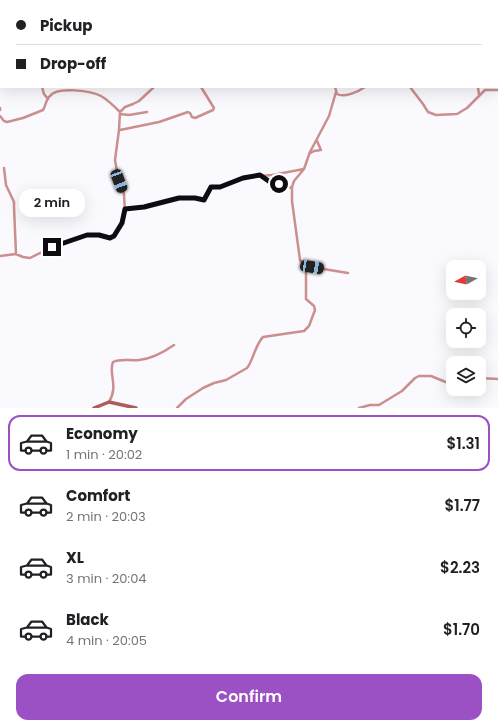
<!DOCTYPE html>
<meta charset="utf-8">
<style>
:root{--surface:#fff;--page:#f6f6f6;--text:#202124;--muted:#757577;--line:#e0e0e0;--accent:#9b51c4}
body{margin:0;font-family:Poppins,sans-serif;background:var(--page);color:var(--text);height:100vh;display:flex;flex-direction:column;font-size:15px;white-space:nowrap}
*{box-sizing:border-box;margin:0}
p{font-size:13px;color:var(--muted)}
.icon{flex:none;width:22px;height:22px;fill:none;stroke:currentColor;stroke-width:2;stroke-linecap:round;stroke-linejoin:round}
.map{position:relative;height:408px;overflow:hidden}
.details{display:flex;flex-direction:column;background:var(--surface);flex:1}
.details>*{flex:none}
.top-card{position:absolute;left:0px;top:0px;width:498px;height:88px;box-shadow:0 4px 16px #0002;display:grid;align-content:center;height:88px;padding:0 16px;background:var(--surface)}
.needle{width:26px;rotate:262deg}
.fabs{position:absolute;left:446px;top:260px;display:grid;gap:8px}
.fabs a{display:grid;place-items:center;width:40px;height:40px;border-radius:8px;background:var(--surface);box-shadow:0 4px 16px #0002;font-size:20px}
.end{position:absolute;width:18px;height:18px;margin:-9px;border:5px solid #0e0c12;background:#fff;box-shadow:0 0 0 2px #fff}
.from{border-radius:50%}
.bubble{position:absolute;height:28px;border-radius:12px;background:var(--surface);box-shadow:0 4px 16px #0002;font-size:13px;font-weight:600;line-height:28px;text-align:center}
.car{position:absolute;width:12px;height:24px;margin:-12px -6px;border-radius:5px;box-shadow:0 0 3px 1px #0007;background:linear-gradient(#222 24%,#8ab4d8 0 40%,#222 0 76%,#8ab4d8 0 86%,#222 0)}
.top-card b{display:flex;align-items:center;gap:14px;height:38px;font-size:15px}
.top-card b+b{border-top:1px solid var(--line)}
.top-card i{width:10px;height:10px;background:var(--text)}
ul{padding:7px 0 0;list-style:none}
li{display:flex;align-items:center;gap:12px;height:56px;margin:0 8px 6px;padding:0 8px;border:2px solid transparent;border-radius:12px}
li div{flex:1}
li b{display:block;font-size:15px}
li em{font-style:normal;font-weight:600}
li.active{border-color:var(--accent)}
li>.icon{width:36px;height:36px;stroke-width:1.5}
.primary-button{display:flex;gap:8px;margin-top:auto;padding:8px 16px}
.primary-button a{flex:1;height:46px;border-radius:12px;background:var(--accent);color:#fff;font-size:16px;font-weight:600;line-height:46px;text-align:center}
.map>svg:first-child{display:block}
.lines{fill:none;stroke-linecap:round;stroke-linejoin:round}
.street{stroke:#cb8f8e;stroke-width:2.5}
.secondary{stroke:#af5a5b;stroke-width:3.5}
.route{stroke:#0e0c12;stroke-width:5}
</style>
<div class="map">
<svg width="498" height="408" viewBox="0 0 498 408">
<rect width="100%" height="100%" fill="#faf9fd"/>
<g class="lines">
<path class="street" d="M29,0L35,1
M62,0L63,1
M282,0L283,1
M308,0L309,1
M165,1V0
M207,1V0
M399,1L400,0
M476,1V0
M42,87L44,94L48,99
M335,87L337,94C344,98 358,92 365,87
M410,87L423,104L428,112L436,115L457,114L467,108L485,90H498
M478,87L479,95
M0,108V110
M120,114L129,115L147,112
M0,116L4,121L7,122L23,118L43,110C46,105 46,99 50,96C57,86 92,91 101,96C108,100 114,106 120,112
M120,130L159,122L188,112L190,113L192,117L195,118L213,110L214,108L201,87
M309,154L314,151L321,150L317,141
M4,168L6,185L14,202V207L16,254
M260,175L270,182L292,188
M125,209L144,207L179,198H195L204,200L211,187H220L247,177L272,175L304,169
M0,256L16,254L23,257L30,258L52,247L83,236L91,234L109,238L114,236L122,223L125,213L124,194L118,177L115,160L119,130L120,112L125,107L133,104L139,101L154,87
M305,266L348,273
M479,378L498,379
M109,402C119,386 108,373 113,362C121,358 130,361 139,360C151,359 164,352 174,345
M177,408L186,399L203,388L214,383L226,380L247,368C253,361 255,345 263,337L304,331L309,326L315,310L314,306L306,299V268L300,260L292,201V187L294,181L304,169L310,152L329,116L336,92
M359,408L370,405H379L402,391L415,378L419,376H431L453,385"/>
<path class="secondary" d="M94,408L109,402L136,408"/>
</g>
<g class="lines">
<path class="route" d="M52,247L87,235H99L110,238L114,236L122,223L125,209L144,207L179,198H195L204,200L211,187H220L243,178L260,175L270,182L279,184"/>
</g>
</svg>
<div class="fabs">
<a><svg class="needle" viewBox="-14 -14 28 28"><path d="M0-13l5 13h-10z" fill="#e53935"/><path d="M0 13l5-13h-10z" fill="#757577"/></svg></a>
<a><svg class="icon" aria-label="locate" viewBox="0 0 24 24"><circle cx="12" cy="12" r="6"/><path d="M12 2v4M12 18v4M2 12h4M18 12h4"/></svg></a>
<a><svg class="icon" aria-label="layers" viewBox="0 0 24 24"><path d="M12 4l9 5-9 5-9-5zM3 14l9 5 9-5"/></svg></a>
</div>
<i class="end from" style="left:279px;top:184px"></i>
<i class="end" style="left:52px;top:247px"></i>
<div class="bubble" style="left:19px;top:189px;width:66px">2 min</div>
<i class="car" style="left:119px;top:181px;rotate:159deg"></i>
<i class="car" style="left:312px;top:267px;rotate:100deg"></i>
<div class="top-card">
<b><i class="from"></i>Pickup</b>
<b><i></i>Drop-off</b>
</div>
</div>
<section class="details">
<ul>
<li class="active"><svg class="icon" aria-label="car" viewBox="0 0 24 24"><path d="M5 17H2v-5l4-1 3-4h7l3 4 3 1v5h-3M9 17h6M6 11h13"/><circle cx="7" cy="17" r="2"/><circle cx="17" cy="17" r="2"/></svg><div><b>Economy</b><p>1 min · 20:02</p></div><em>$1.31</em></li>
<li><svg class="icon" aria-label="car" viewBox="0 0 24 24"><path d="M5 17H2v-5l4-1 3-4h7l3 4 3 1v5h-3M9 17h6M6 11h13"/><circle cx="7" cy="17" r="2"/><circle cx="17" cy="17" r="2"/></svg><div><b>Comfort</b><p>2 min · 20:03</p></div><em>$1.77</em></li>
<li><svg class="icon" aria-label="car" viewBox="0 0 24 24"><path d="M5 17H2v-5l4-1 3-4h7l3 4 3 1v5h-3M9 17h6M6 11h13"/><circle cx="7" cy="17" r="2"/><circle cx="17" cy="17" r="2"/></svg><div><b>XL</b><p>3 min · 20:04</p></div><em>$2.23</em></li>
<li><svg class="icon" aria-label="car" viewBox="0 0 24 24"><path d="M5 17H2v-5l4-1 3-4h7l3 4 3 1v5h-3M9 17h6M6 11h13"/><circle cx="7" cy="17" r="2"/><circle cx="17" cy="17" r="2"/></svg><div><b>Black</b><p>4 min · 20:05</p></div><em>$1.70</em></li>
</ul>
<div class="primary-button"><a>Confirm</a></div>
</section>
